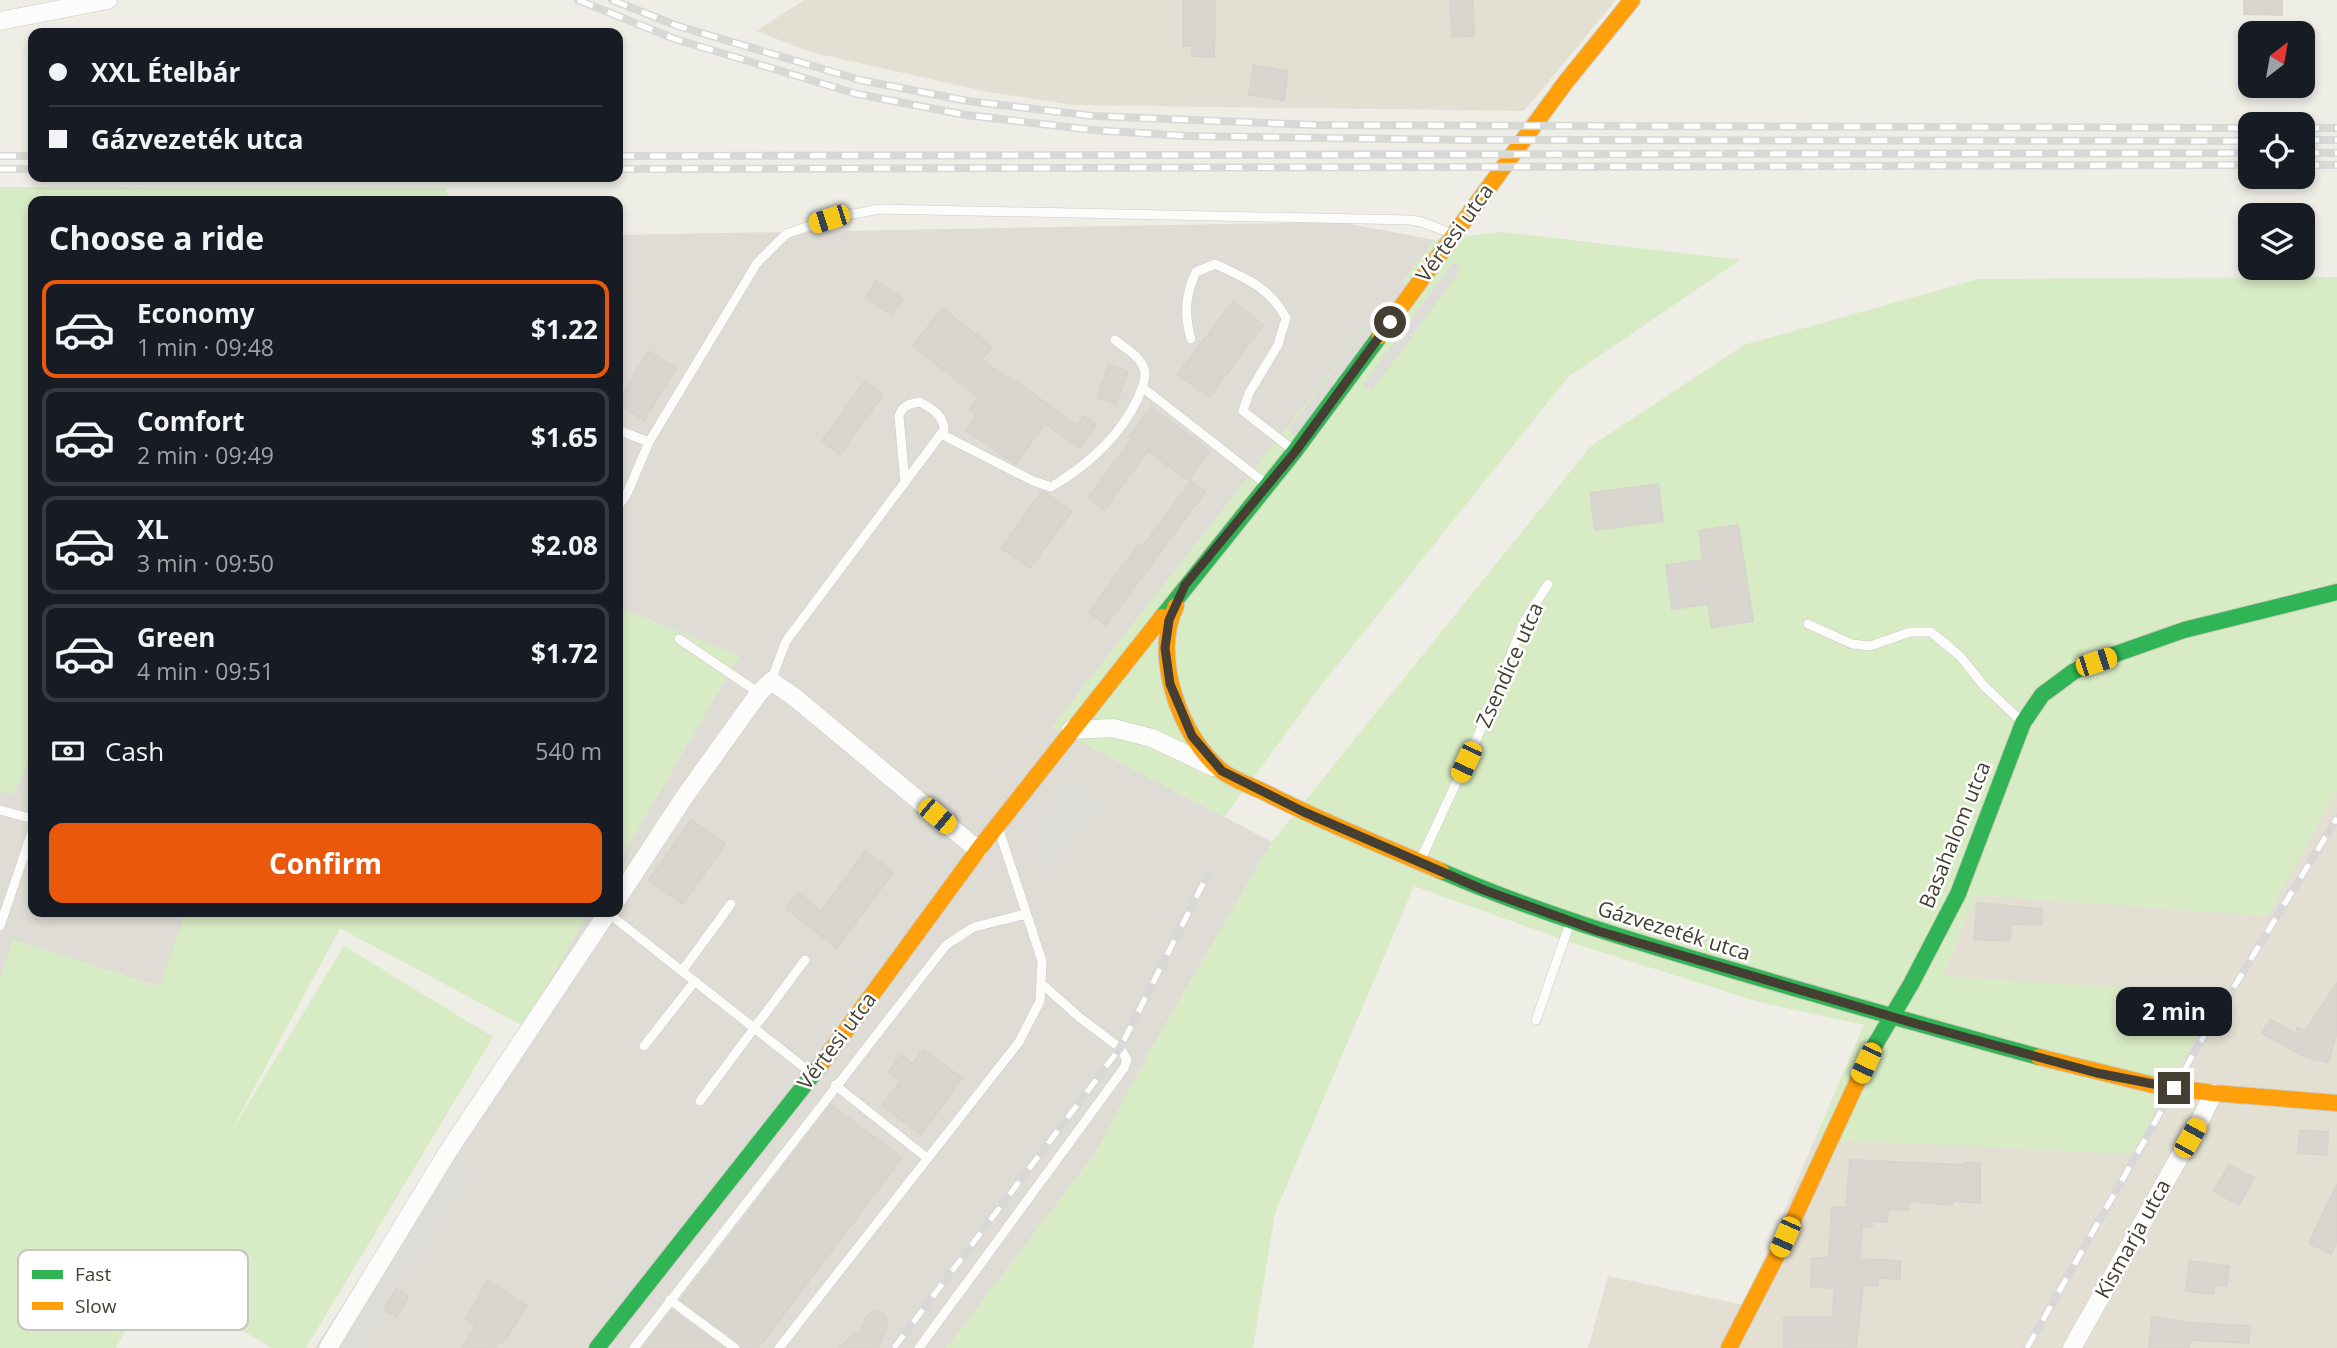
<!DOCTYPE html>
<meta charset="utf-8">
<style>
:root{--surface:#171b24;--page:#242831;--text:#f1f3f6;--muted:#9ea1a6;--line:#363941;--accent:#ea580c}
body{margin:0;font-family:"Open Sans",sans-serif;background:var(--page);color:var(--text);height:100vh;display:flex;flex-direction:column;font-size:26px;white-space:nowrap}
*{box-sizing:border-box;margin:0}
p{font-size:23px;color:var(--muted)}
.icon{flex:none;width:38px;height:38px;fill:none;stroke:currentColor;stroke-width:2;stroke-linecap:round;stroke-linejoin:round}
.map{position:relative;flex:1;overflow:hidden}
.panel{position:absolute;left:28px;top:196px;width:595px;height:721px;display:flex;flex-direction:column;background:var(--surface);border-radius:14px;box-shadow:0 4px 10px #0003}
.panel>*{flex:none}
.top-card{position:absolute;left:28px;top:28px;width:595px;height:154px;border-radius:14px;box-shadow:0 4px 10px #0003;display:grid;align-content:center;height:154px;padding:0 21px;background:var(--surface)}
.needle{width:46px;rotate:31deg}
.controls{position:absolute;left:2238px;top:21px;display:grid;gap:14px}
.controls a{display:grid;place-items:center;width:77px;height:77px;border-radius:14px;background:var(--surface);box-shadow:0 4px 10px #0003;font-size:35px}
.end{position:absolute;width:32px;height:32px;margin:-16px;border:9px solid #443f32;background:#fff;box-shadow:0 0 0 4px #fff}
.from{border-radius:50%}
.bubble{position:absolute;height:49px;border-radius:14px;background:var(--surface);box-shadow:0 4px 10px #0003;font-size:23px;font-weight:700;line-height:49px;text-align:center}
.car{position:absolute;width:21px;height:42px;margin:-21px -10px;border-radius:9px;box-shadow:0 0 5px 2px #0007;background:linear-gradient(#f5c518 24%,#345 0 40%,#f5c518 0 76%,#345 0 86%,#f5c518 0)}
.top-card b{display:flex;align-items:center;gap:24px;height:66px;font-size:26px}
.top-card b+b{border-top:2px solid var(--line)}
.top-card i{width:18px;height:18px;background:var(--text)}
ul{padding:0;list-style:none}
li{display:flex;align-items:center;gap:21px;height:98px;margin:0 14px 10px;padding:0 7px;border:4px solid var(--line);border-radius:14px}
li div{flex:1}
li b{display:block;font-size:26px}
li em{font-style:normal;font-weight:700}
li.active{border-color:var(--accent)}
li>.icon{width:63px;height:63px;stroke-width:1.5}
h2{padding:0 21px;font-size:32px;line-height:84px}
.pay{display:flex;align-items:center;gap:18px;height:77px;padding:0 21px;font-size:26px}
.pay p{margin-inline-start:auto}
.action{display:flex;gap:14px;margin-top:auto;padding:14px 21px}
.action a{flex:1;height:80px;border-radius:14px;background:var(--accent);color:#fff;font-size:28px;font-weight:700;line-height:80px;text-align:center}
.map>svg:first-child{display:block}
.residential{fill:#e3e0d3}
.industrial{fill:#dedcd4}
.green{fill:#d7ebc4}
.parking{fill:#dddcd6}
.building{fill:#d8d6ce;stroke:#d6d4cc;stroke-width:2}
.lines{fill:none;stroke-linecap:round;stroke-linejoin:round}
.lane-casing{stroke:#cbc9c2;stroke-width:10}
.street-casing{stroke:#cbc9c2;stroke-width:19}
.fast-casing{stroke:#ceccbd;stroke-width:18}
.slow-casing{stroke:#ceccbd;stroke-width:18}
.lane{stroke:#fcfcfb;stroke-width:9}
.street{stroke:#fcfcfb;stroke-width:18}
.fast{stroke:#30b455;stroke-width:16}
.slow{stroke:#ff9f0a;stroke-width:16}
.rail-casing{stroke:#d8d8d7;stroke-width:8}
.rail{stroke:#fff;stroke-width:5;stroke-dasharray:16;stroke-linecap:butt}
.route{stroke:#443f32;stroke-width:9}
.labels{text-anchor:middle;stroke-width:5;stroke-linejoin:round;paint-order:stroke}
.street-label{font-size:21px;fill:#443f32;stroke:#fff}
.key{fill:#fff;stroke:#c7c5c2;stroke-width:2}
.key-label{font-size:19px;fill:#443f32}
</style>
<div class="map">
<svg width="2337" height="1348" viewBox="0 0 2337 1348">
<rect width="100%" height="100%" fill="#eeede6"/>
<path class="residential" d="M804,0H1616L1524,111L1074,105L988,92L810,52L756,31Z
M2337,791V1348H1588L1608,1276L1744,1305L1815,1139L2133,1153L1942,977L1976,895L2266,916Z"/>
<path class="industrial" d="M1339,222L1435,240L1052,727L1272,842L1155,1042L1096,1152L947,1348H334L589,912H618V863L739,656L618,607V235Z
M33,750V912H186L160,987L13,940L0,979V790L13,794Z"/>
<path class="green" d="M0,187L446,188L449,201H33V750L13,795L0,790Z
M1502,232L1740,260L1568,377L1323,683L1224,817L1052,727L1435,240Z
M2337,277V791L2267,916L1976,895L1942,976L2218,994L2133,1154L1815,1139L1864,1025L1759,1002L1564,940L1414,886L1275,1213L1253,1348H947L1096,1152L1155,1042L1272,842L1591,446L1744,345L1978,279Z
M618,607L739,656L618,863Z
M186,912H589L523,1026L340,928L228,1137L344,946L493,1037L306,1348H272L153,1277L116,1348H0V979L13,940L159,987Z"/>
<path class="parking" d="M1453,262L1462,268L1372,391L1363,385Z
M1402,282L1411,289L1296,437L1288,430Z
M1071,773L1110,799L1046,884L1031,860L1028,837L1037,813Z
M444,1147L479,1170L365,1348H315Z"/>
<path class="building" d="M1183,0H1215L1214,57L1192,56V46H1183Z
M1450,0H1473L1474,36L1452,37Z
M2244,0H2282V15L2244,14Z
M1254,65L1288,71L1284,100L1249,95Z
M876,281L903,299L892,315L866,297Z
M1233,302L1263,325L1209,397L1178,374Z
M942,308L992,347L982,360L1006,378L1008,376L1077,425L1084,416L1096,425L1080,448L1045,423L1016,464L966,430L976,416L970,409L979,397L913,346Z
M648,351L676,368L644,420L618,403Z
M1109,364L1128,372L1116,404L1097,397Z
M865,381L883,395L840,454L822,441Z
M1151,407L1210,451L1188,480L1148,451L1104,510L1088,498L1132,439L1129,437Z
M1191,481L1205,492L1106,625L1089,612L1139,544L1143,546Z
M1658,484L1663,521L1595,530L1590,493Z
M1042,491L1072,511L1030,568L1001,548Z
M1738,525L1753,621L1712,627L1708,604L1672,609L1666,565L1703,560L1699,531Z
M691,820L725,844L683,904L649,880Z
M865,851L893,872L837,948L786,908L798,893L821,912Z
M1977,903L2042,909L2041,925L2011,924L2010,941L1974,939Z
M2337,983V1032L2328,1063L2303,1056L2262,1033L2270,1019L2296,1034L2297,1028L2306,1030Z
M923,1050L962,1078L921,1134L882,1106L901,1080L889,1072L901,1055L913,1064Z
M831,1105L902,1158L758,1348H742L739,1342L681,1300Z
M2300,1130L2328,1132L2327,1155L2298,1153Z
M1850,1160L1964,1165V1163H1980V1203L1953,1201L1952,1205L1909,1201L1908,1210L1888,1209L1887,1222L1872,1221V1227L1862,1226L1860,1259L1900,1261V1279L1878,1278V1285H1863L1856,1348H1784V1317H1832L1835,1288L1811,1287L1812,1258H1829L1832,1207L1846,1208Z
M2229,1165L2254,1178L2239,1205L2214,1191Z
M2337,1184V1241L2331,1254L2309,1243Z
M2189,1261L2229,1266L2227,1286L2214,1285L2213,1294L2186,1291Z
M488,1280L527,1306L503,1343L499,1340L495,1348H462L476,1325L466,1319Z
M396,1289L408,1296L397,1317L384,1310Z
M672,1310L723,1348H643Z
M877,1311L883,1313L888,1323L878,1348H839L855,1333L861,1332L867,1315Z
M2152,1317L2192,1323L2250,1326L2249,1343L2190,1340L2189,1348H2149Z"/>
<g class="lines">
<g class="lane-casing">
<path id="lane" d="M1191,339C1184,314 1185,295 1196,272L1215,264C1245,278 1270,287 1286,318L1278,345L1249,393L1243,411L1293,450
M1142,387L1266,484
M618,430L649,442
M941,434L1033,481L1051,487C1088,465 1120,437 1138,398C1141,390 1146,380 1145,372C1142,357 1126,349 1115,340
M618,506L626,496L649,442L757,263L786,234L829,219L879,209L1410,220L1422,222L1450,233
M1808,624L1852,644L1870,646L1910,632H1931L1960,656L1984,686L2021,721
M679,639L759,693
M771,681L786,641L944,430C944,415 931,408 920,402C909,404 903,405 899,416L905,483
M0,810L33,819
M1420,861L1478,736L1524,622L1548,584
M608,913L810,1072
M0,926L33,829
M682,971L731,904
M1536,1020L1570,923
M644,1046L695,981
M835,1085L927,1158
M700,1101L805,960
M670,1300L735,1348
M634,1348L946,945L974,927L1026,914
M779,1348L1019,1042L1040,1001L1042,961L999,830
M919,1348L1124,1068L1127,1060L1120,1048L1079,1017L1041,983"/>
</g>
<g class="street-casing">
<path id="street" d="M0,21L108,0
M1071,730L1113,728L1152,738L1213,767
M618,898L685,796L759,693L771,681L793,696L978,850
M328,1348L447,1153L608,912
M2072,1348L2203,1115L2213,1093"/>
</g>
<g class="fast-casing">
<path id="fast" d="M1162,617L1295,451L1380,336
M1441,871C1535,912 1633,941 1732,970C1834,1000 1936,1029 2039,1057
M1872,1050L1911,984L1958,894L2023,723L2042,695L2073,672L2096,661L2184,630L2337,592
M597,1348L822,1063"/>
</g>
<g class="slow-casing">
<path id="slow" d="M1380,336L1565,83L1632,0
M1176,606C1151,655 1180,737 1222,771C1235,781 1255,787 1270,795C1325,823 1383,846 1441,871
M2039,1057L2153,1085L2213,1093L2337,1103
M822,1063L978,850L1162,617
M1729,1348L1776,1257L1872,1050"/>
</g>
<use href="#lane" class="lane"/>
<use href="#street" class="street"/>
<use href="#fast" class="fast"/>
<use href="#slow" class="slow"/>
<g class="rail-casing">
<path id="rail" d="M578,0L675,39L857,94L966,115L1093,130L1187,136L1471,140L2250,141
M612,0L678,26L860,80L968,101L1093,116L1316,125L2250,128
M2303,128H2337
M2303,140H2337
M2303,153H2337
M0,156H33
M618,156L2250,153
M2303,165H2337
M0,169H33
M618,169L2250,165
M894,1348L1120,1048L1207,876
M2027,1348L2198,1046L2337,818"/>
</g>
<use href="#rail" class="rail"/>
</g>
<g class="lines">
<path class="route" d="M1390,322L1295,452L1185,585L1169,620L1165,648L1170,684L1192,736L1222,771L1304,812L1484,890L1598,931L1917,1024L2097,1073L2174,1088"/>
</g>
<g class="labels">
<g class="street-label">
<text transform="translate(1455 233) rotate(-54)" y="7">Vértesi utca</text>
<text transform="translate(1510 665) rotate(-66)" y="7">Zsendice utca</text>
<text transform="translate(1955 835) rotate(-68)" y="7">Basahalom utca</text>
<text transform="translate(1674 931) rotate(17)" y="7">Gázvezeték utca</text>
<text transform="translate(837 1041) rotate(-53)" y="7">Vértesi utca</text>
<text transform="translate(2133 1239) rotate(-61)" y="7">Kismarja utca</text>
</g>
</g>
<rect x="18" y="1250" width="230" height="80" rx="10" class="key"/>
<rect x="32" y="1270" width="31" height="9" fill="#30b455"/>
<rect x="32" y="1302" width="31" height="8" fill="#ff9f0a"/>
<g class="key-label">
<text x="75" y="1281">Fast</text>
<text x="75" y="1313">Slow</text>
</g>
</svg>
<div class="controls">
<a><svg class="needle" viewBox="-14 -14 28 28"><path d="M0-13l5 13h-10z" fill="#e53935"/><path d="M0 13l5-13h-10z" fill="#9ea1a6"/></svg></a>
<a><svg class="icon" aria-label="locate" viewBox="0 0 24 24"><circle cx="12" cy="12" r="6"/><path d="M12 2v4M12 18v4M2 12h4M18 12h4"/></svg></a>
<a><svg class="icon" aria-label="layers" viewBox="0 0 24 24"><path d="M12 4l9 5-9 5-9-5zM3 14l9 5 9-5"/></svg></a>
</div>
<i class="end from" style="left:1390px;top:322px"></i>
<i class="end" style="left:2174px;top:1088px"></i>
<div class="bubble" style="left:2116px;top:987px;width:116px">2 min</div>
<i class="car" style="left:829px;top:219px;rotate:252deg"></i>
<i class="car" style="left:2096px;top:662px;rotate:72deg"></i>
<i class="car" style="left:1466px;top:762px;rotate:205deg"></i>
<i class="car" style="left:937px;top:816px;rotate:130deg"></i>
<i class="car" style="left:1866px;top:1063px;rotate:205deg"></i>
<i class="car" style="left:2190px;top:1138px;rotate:29deg"></i>
<i class="car" style="left:1785px;top:1237px;rotate:204deg"></i>
<div class="top-card">
<b><i class="from"></i>XXL Ételbár</b>
<b><i></i>Gázvezeték utca</b>
</div>
<section class="panel">
<h2>Choose a ride</h2>
<ul>
<li class="active"><svg class="icon" aria-label="car" viewBox="0 0 24 24"><path d="M5 17H2v-5l4-1 3-4h7l3 4 3 1v5h-3M9 17h6M6 11h13"/><circle cx="7" cy="17" r="2"/><circle cx="17" cy="17" r="2"/></svg><div><b>Economy</b><p>1 min · 09:48</p></div><em>$1.22</em></li>
<li><svg class="icon" aria-label="car" viewBox="0 0 24 24"><path d="M5 17H2v-5l4-1 3-4h7l3 4 3 1v5h-3M9 17h6M6 11h13"/><circle cx="7" cy="17" r="2"/><circle cx="17" cy="17" r="2"/></svg><div><b>Comfort</b><p>2 min · 09:49</p></div><em>$1.65</em></li>
<li><svg class="icon" aria-label="car" viewBox="0 0 24 24"><path d="M5 17H2v-5l4-1 3-4h7l3 4 3 1v5h-3M9 17h6M6 11h13"/><circle cx="7" cy="17" r="2"/><circle cx="17" cy="17" r="2"/></svg><div><b>XL</b><p>3 min · 09:50</p></div><em>$2.08</em></li>
<li><svg class="icon" aria-label="car" viewBox="0 0 24 24"><path d="M5 17H2v-5l4-1 3-4h7l3 4 3 1v5h-3M9 17h6M6 11h13"/><circle cx="7" cy="17" r="2"/><circle cx="17" cy="17" r="2"/></svg><div><b>Green</b><p>4 min · 09:51</p></div><em>$1.72</em></li>
</ul>
<div class="pay"><svg class="icon" aria-label="cash" viewBox="0 0 24 24"><path d="M3 7h18v10H3z"/><circle cx="12" cy="12" r="2"/></svg>Cash<p>540 m</p></div>
<div class="action"><a>Confirm</a></div>
</section>
</div>
